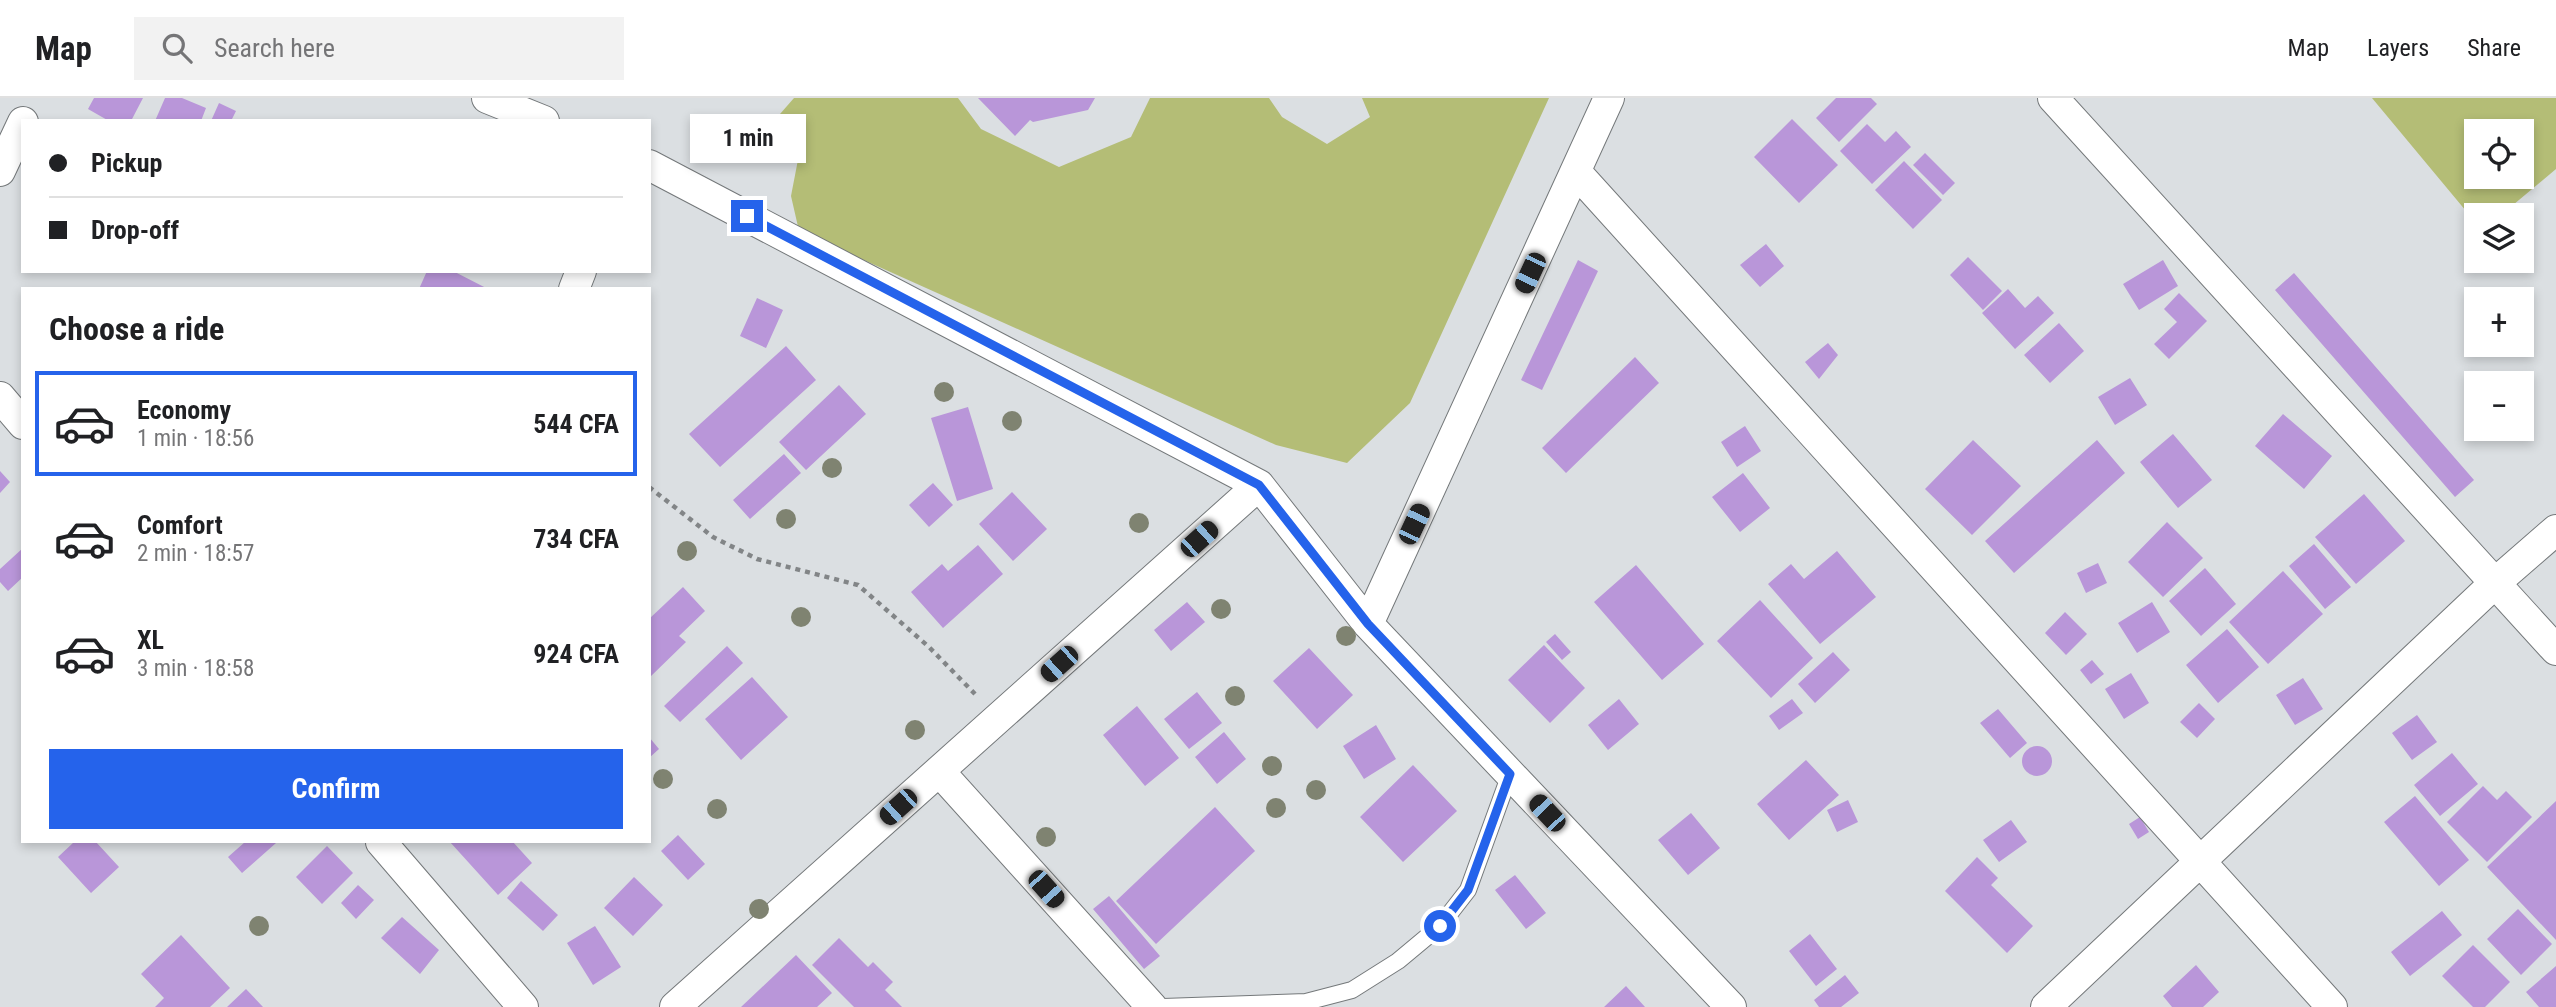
<!DOCTYPE html>
<meta charset="utf-8">
<style>
:root{--surface:#fff;--page:#f2f2f2;--text:#202124;--muted:#757577;--line:#e0e0e0;--accent:#2563eb}
body{margin:0;font-family:"Roboto Condensed",sans-serif;background:var(--page);color:var(--text);height:100vh;display:flex;flex-direction:column;font-size:26px;white-space:nowrap}
*{box-sizing:border-box;margin:0}
p{font-size:23px;color:var(--muted)}
.icon{flex:none;width:38px;height:38px;fill:none;stroke:currentColor;stroke-width:2;stroke-linecap:round;stroke-linejoin:round}
.map{position:relative;flex:1;overflow:hidden}
.side{position:absolute;left:21px;top:189px;width:630px;height:556px;display:flex;flex-direction:column;background:var(--surface);border-radius:0px;box-shadow:0 4px 10px #0003}
.side>*{flex:none}
.guide{position:absolute;left:21px;top:21px;width:630px;height:154px;border-radius:0px;box-shadow:0 4px 10px #0003;display:grid;align-content:center;height:154px;padding:0 28px;background:var(--surface)}
.buttons{position:absolute;left:2464px;top:21px;display:grid;gap:14px}
.buttons a{display:grid;place-items:center;width:70px;height:70px;border-radius:0px;background:var(--surface);box-shadow:0 4px 10px #0003;font-size:35px}
.end{position:absolute;width:32px;height:32px;margin:-16px;border:9px solid #2563eb;background:#fff;box-shadow:0 0 0 4px #fff}
.from{border-radius:50%}
.bubble{position:absolute;height:49px;border-radius:0px;background:var(--surface);box-shadow:0 4px 10px #0003;font-size:23px;font-weight:700;line-height:49px;text-align:center}
.car{position:absolute;width:21px;height:42px;margin:-21px -10px;border-radius:9px;box-shadow:0 0 5px 2px #0007;background:linear-gradient(#222 24%,#8ab4d8 0 40%,#222 0 76%,#8ab4d8 0 86%,#222 0)}
.guide b{display:flex;align-items:center;gap:24px;height:66px;font-size:26px}
.guide b+b{border-top:2px solid var(--line)}
.guide i{width:18px;height:18px;background:var(--text)}
ul{padding:0;list-style:none}
li{display:flex;align-items:center;gap:21px;height:105px;margin:0 14px 10px;padding:0 14px;border:4px solid transparent;border-radius:0px}
li div{flex:1}
li b{display:block;font-size:26px}
li em{font-style:normal;font-weight:700}
li.current{border-color:var(--accent)}
li>.icon{width:63px;height:63px;stroke-width:1.5}
h2{padding:0 28px;font-size:32px;line-height:84px}
.cta{display:flex;gap:14px;margin-top:auto;padding:14px 28px}
.cta a{flex:1;height:80px;border-radius:0px;background:var(--accent);color:#fff;font-size:28px;font-weight:700;line-height:80px;text-align:center}
header{display:flex;align-items:center;gap:42px;box-sizing:border-box;height:98px;padding:0 35px;background:var(--surface);border-bottom:2px solid var(--line)}
header strong{font-size:33px}
nav{display:flex;gap:38px;margin-inline-start:auto;font-size:24px}
.search{width:490px;height:63px;background:var(--page);display:flex;align-items:center;gap:18px;box-sizing:border-box;padding:0 24px;border-radius:0px;color:var(--muted);font-size:26px}
.map>svg:first-child{display:block}
.green{fill:#b4bd76;fill-rule:evenodd}
.building{fill:#b996d9}
.lines{fill:none;stroke-linecap:round;stroke-linejoin:round}
.lane-casing{stroke:#74787a;stroke-width:18}
.street-casing{stroke:#74787a;stroke-width:32}
.path{stroke:#828587;stroke-width:4.5;stroke-dasharray:5 5;stroke-linecap:butt}
.lane{stroke:#fff;stroke-width:16}
.street{stroke:#fff;stroke-width:30}
.tree{fill:#7f8371}
.route{stroke:#2563eb;stroke-width:9}
</style>
<header>
<strong>Map</strong>
<div class="search"><svg class="icon" aria-label="search" viewBox="0 0 24 24"><circle cx="10" cy="10" r="6"/><path d="M15 15l6 6"/></svg>Search here</div>
<nav><a>Map</a><a>Layers</a><a>Share</a></nav>
</header>
<div class="map">
<svg width="2556" height="909" viewBox="0 0 2556 909">
<rect width="100%" height="100%" fill="#dbdfe2"/>
<path class="green" d="M794,0H958L981,31L1059,69L1131,39L1150,0H1269L1282,19L1327,46L1370,19L1362,0H1549L1410,305L1347,365L1276,347L799,133L791,98L801,46L780,16Z
M2372,0H2556V71L2501,117H2476V125ZM2476,33H2522V79H2476Z"/>
<path class="building" d="M94,0H143L131,23H109L88,11Z
M165,0H182L206,10L201,23H155Z
M978,0H1095L1088,12L1033,24L1030,22L1015,38Z
M1836,0H1871L1877,6L1839,44L1816,20Z
M219,5L236,13L231,23H211Z
M1792,21L1838,67L1799,105L1754,59Z
M1867,26L1885,44L1896,33L1911,49L1872,86L1840,53Z
M1925,55L1955,85L1943,97L1913,67Z
M1904,63L1942,102L1913,131L1875,92Z
M1766,146L1784,168L1760,189L1740,167Z
M1968,159L2002,193L1983,212L1950,177Z
M1578,162L1598,173L1542,292L1521,282Z
M2163,162L2178,188L2139,212L2123,186Z
M427,173H453L488,191H419Z
M2294,175L2474,382L2455,399L2275,192Z
M2008,191L2025,210L2038,198L2054,215L2015,251L1982,215Z
M2179,195L2207,223L2169,261L2154,246L2177,224L2164,211Z
M757,200L783,212L766,250L740,238Z
M2059,225L2084,253L2050,285L2024,257Z
M1828,245L1838,257L1819,281L1805,264Z
M786,248L816,282L720,369L689,336Z
M1635,259L1659,285L1566,375L1542,350Z
M2130,280L2147,307L2115,327L2098,299Z
M839,287L866,316L806,372L779,344Z
M968,309L993,391L957,403L931,320Z
M2283,316L2332,358L2304,391L2255,348Z
M1745,328L1761,353L1737,369L1721,344Z
M2173,336L2212,382L2178,410L2140,364Z
M1973,342L2021,388L1972,437L1925,391Z
M2097,342L2125,375L2014,475L1985,443Z
M784,356L801,375L750,421L733,402Z
M0,373L10,384L0,395Z
M1743,375L1770,410L1740,434L1712,399Z
M933,385L953,407L929,429L909,407Z
M1012,394L1047,431L1013,463L979,426Z
M2364,396L2405,443L2356,486L2315,439Z
M2167,424L2203,460L2163,499L2128,464Z
M2314,446L2351,489L2325,511L2289,468Z
M978,447L1003,476L943,530L911,494L942,466L948,473Z
M23,450V479L8,493L0,484V471Z
M1837,453L1876,499L1820,546L1768,486L1791,466L1804,481Z
M2098,465L2107,485L2086,495L2077,475Z
M1636,467L1704,546L1662,582L1594,504Z
M2205,470L2236,506L2201,538L2169,503Z
M2283,473L2323,516L2268,566L2229,524Z
M683,489L705,513L679,538L686,544L649,580V521Z
M1760,502L1813,560L1771,600L1717,543Z
M1187,504L1205,524L1171,553L1154,532Z
M2152,504L2170,534L2137,555L2118,525Z
M2065,514L2087,536L2066,557L2045,535Z
M2227,531L2259,569L2218,605L2186,567Z
M1555,536L1571,554L1562,562L1546,544Z
M1544,547L1585,590L1550,625L1508,582Z
M727,548L743,565L680,624L664,608Z
M1309,550L1353,597L1317,631L1273,583Z
M1833,554L1850,572L1815,605L1798,586Z
M2092,562L2104,576L2091,586L2080,572Z
M2131,575L2149,605L2124,621L2105,591Z
M752,579L788,619L741,662L705,621Z
M2303,580L2323,611L2295,627L2276,597Z
M1197,594L1222,625L1189,651L1164,621Z
M1619,601L1639,626L1608,652L1588,627Z
M1792,601L1803,615L1779,632L1769,618Z
M2199,605L2215,621L2197,640L2180,624Z
M1137,608L1179,660L1145,688L1103,637Z
M1998,611L2027,645L2010,660L1980,625Z
M2417,617L2437,644L2412,662L2392,635Z
M1376,627L1396,661L1364,681L1343,648Z
M1224,634L1246,661L1217,686L1195,659Z
M649,639L659,651L649,660Z
M2022 663a15 15 0 1 1 30 0a15 15 0 1 1-30 0Z
M2452,655L2478,686L2440,718L2414,687Z
M1806,662L1839,697L1789,742L1757,706Z
M1413,667L1457,713L1403,764L1360,719Z
M2483,688L2497,702L2506,693L2532,719L2487,764L2447,724Z
M2415,698L2469,762L2439,788L2384,724Z
M1848,702L1858,724L1837,734L1827,712Z
M2556,703V842L2487,769Z
M1215,709L1255,753L1156,846L1116,803Z
M1691,715L1720,750L1688,777L1658,742Z
M2140,719L2149,734L2138,741L2129,726Z
M2011,722L2027,744L1999,764L1983,742Z
M678,737L705,766L688,782L661,753Z
M74,744H96L119,769L91,795L58,759Z
M245,744L276,745L242,775L228,759Z
M450,744H513L532,765L498,797Z
M327,748L353,775L322,806L296,779Z
M1977,759L1998,780L1991,787L2033,828L2007,855L1945,793Z
M1515,777L1546,815L1526,831L1495,792Z
M634,779L663,807L633,838L604,810Z
M521,783L558,817L543,833L507,800Z
M358,787L374,802L356,821L341,805Z
M1109,798L1160,858L1144,871L1093,811Z
M2518,811L2552,846L2521,877L2487,841Z
M2442,813L2462,837L2410,878L2391,854Z
M402,819L439,852L420,876L381,840Z
M595,828L621,869L593,887L567,845Z
M1810,836L1837,871L1816,888L1789,853Z
M181,837L230,890L210,909H155L164,900L141,876Z
M839,840L868,869L873,864L893,884L885,892L902,909H854L812,867Z
M2473,847L2510,884L2485,909H2473L2442,878Z
M796,857L832,895L817,909H741Z
M2196,867L2219,894L2203,909H2172L2163,898Z
M2556,868V909H2539L2526,894Z
M1845,877L1859,895L1841,909H1819L1814,902Z
M1626,888L1645,909H1604Z
M246,891L263,909H227Z"/>
<g class="lines">
<g class="lane-casing">
<path id="lane" d="M1163,909L1306,904L1352,892L1398,863L1440,828L1468,792L1510,676"/>
</g>
<g class="street-casing">
<path id="street" d="M487,0L544,23
M2053,0L2556,552
M649,67L1259,387L1368,526L1731,909
M0,73L23,24
M1577,75L2332,909
M574,191L581,173
M0,299L23,326
M1368,526L1609,0
M939,673L1152,909
M381,744L523,909
M675,909L1259,387
M2046,909L2495,485L2556,432"/>
</g>
<path class="path" d="M649,389L713,439L757,461L858,487L929,549L975,596"/>
<use href="#lane" class="lane"/>
<use href="#street" class="street"/>
</g>
<g class="tree">
<circle cx="944" cy="294" r="10"/>
<circle cx="1012" cy="323" r="10"/>
<circle cx="832" cy="370" r="10"/>
<circle cx="786" cy="421" r="10"/>
<circle cx="1139" cy="425" r="10"/>
<circle cx="687" cy="453" r="10"/>
<circle cx="1221" cy="511" r="10"/>
<circle cx="801" cy="519" r="10"/>
<circle cx="1346" cy="538" r="10"/>
<circle cx="1235" cy="598" r="10"/>
<circle cx="915" cy="632" r="10"/>
<circle cx="1272" cy="668" r="10"/>
<circle cx="663" cy="681" r="10"/>
<circle cx="1316" cy="692" r="10"/>
<circle cx="1276" cy="710" r="10"/>
<circle cx="717" cy="711" r="10"/>
<circle cx="1046" cy="739" r="10"/>
<circle cx="759" cy="811" r="10"/>
<circle cx="259" cy="828" r="10"/>
</g>
<g class="lines">
<path class="route" d="M747,118L1259,387L1368,526L1510,676L1468,792L1440,828"/>
</g>
</svg>
<div class="buttons">
<a><svg class="icon" aria-label="locate" viewBox="0 0 24 24"><circle cx="12" cy="12" r="6"/><path d="M12 2v4M12 18v4M2 12h4M18 12h4"/></svg></a>
<a><svg class="icon" aria-label="layers" viewBox="0 0 24 24"><path d="M12 4l9 5-9 5-9-5zM3 14l9 5 9-5"/></svg></a>
<a>+</a>
<a>−</a>
</div>
<i class="end from" style="left:1440px;top:828px"></i>
<i class="end" style="left:747px;top:118px"></i>
<div class="bubble" style="left:690px;top:16px;width:116px">1 min</div>
<i class="car" style="left:1530px;top:175px;rotate:205deg"></i>
<i class="car" style="left:1414px;top:426px;rotate:25deg"></i>
<i class="car" style="left:1199px;top:441px;rotate:48deg"></i>
<i class="car" style="left:1059px;top:566px;rotate:228deg"></i>
<i class="car" style="left:898px;top:709px;rotate:228deg"></i>
<i class="car" style="left:1547px;top:715px;rotate:317deg"></i>
<i class="car" style="left:1046px;top:791px;rotate:138deg"></i>
<div class="guide">
<b><i class="from"></i>Pickup</b>
<b><i></i>Drop-off</b>
</div>
<section class="side">
<h2>Choose a ride</h2>
<ul>
<li class="current"><svg class="icon" aria-label="car" viewBox="0 0 24 24"><path d="M5 17H2v-5l4-1 3-4h7l3 4 3 1v5h-3M9 17h6M6 11h13"/><circle cx="7" cy="17" r="2"/><circle cx="17" cy="17" r="2"/></svg><div><b>Economy</b><p>1 min · 18:56</p></div><em>544 CFA</em></li>
<li><svg class="icon" aria-label="car" viewBox="0 0 24 24"><path d="M5 17H2v-5l4-1 3-4h7l3 4 3 1v5h-3M9 17h6M6 11h13"/><circle cx="7" cy="17" r="2"/><circle cx="17" cy="17" r="2"/></svg><div><b>Comfort</b><p>2 min · 18:57</p></div><em>734 CFA</em></li>
<li><svg class="icon" aria-label="car" viewBox="0 0 24 24"><path d="M5 17H2v-5l4-1 3-4h7l3 4 3 1v5h-3M9 17h6M6 11h13"/><circle cx="7" cy="17" r="2"/><circle cx="17" cy="17" r="2"/></svg><div><b>XL</b><p>3 min · 18:58</p></div><em>924 CFA</em></li>
</ul>
<div class="cta"><a>Confirm</a></div>
</section>
</div>
